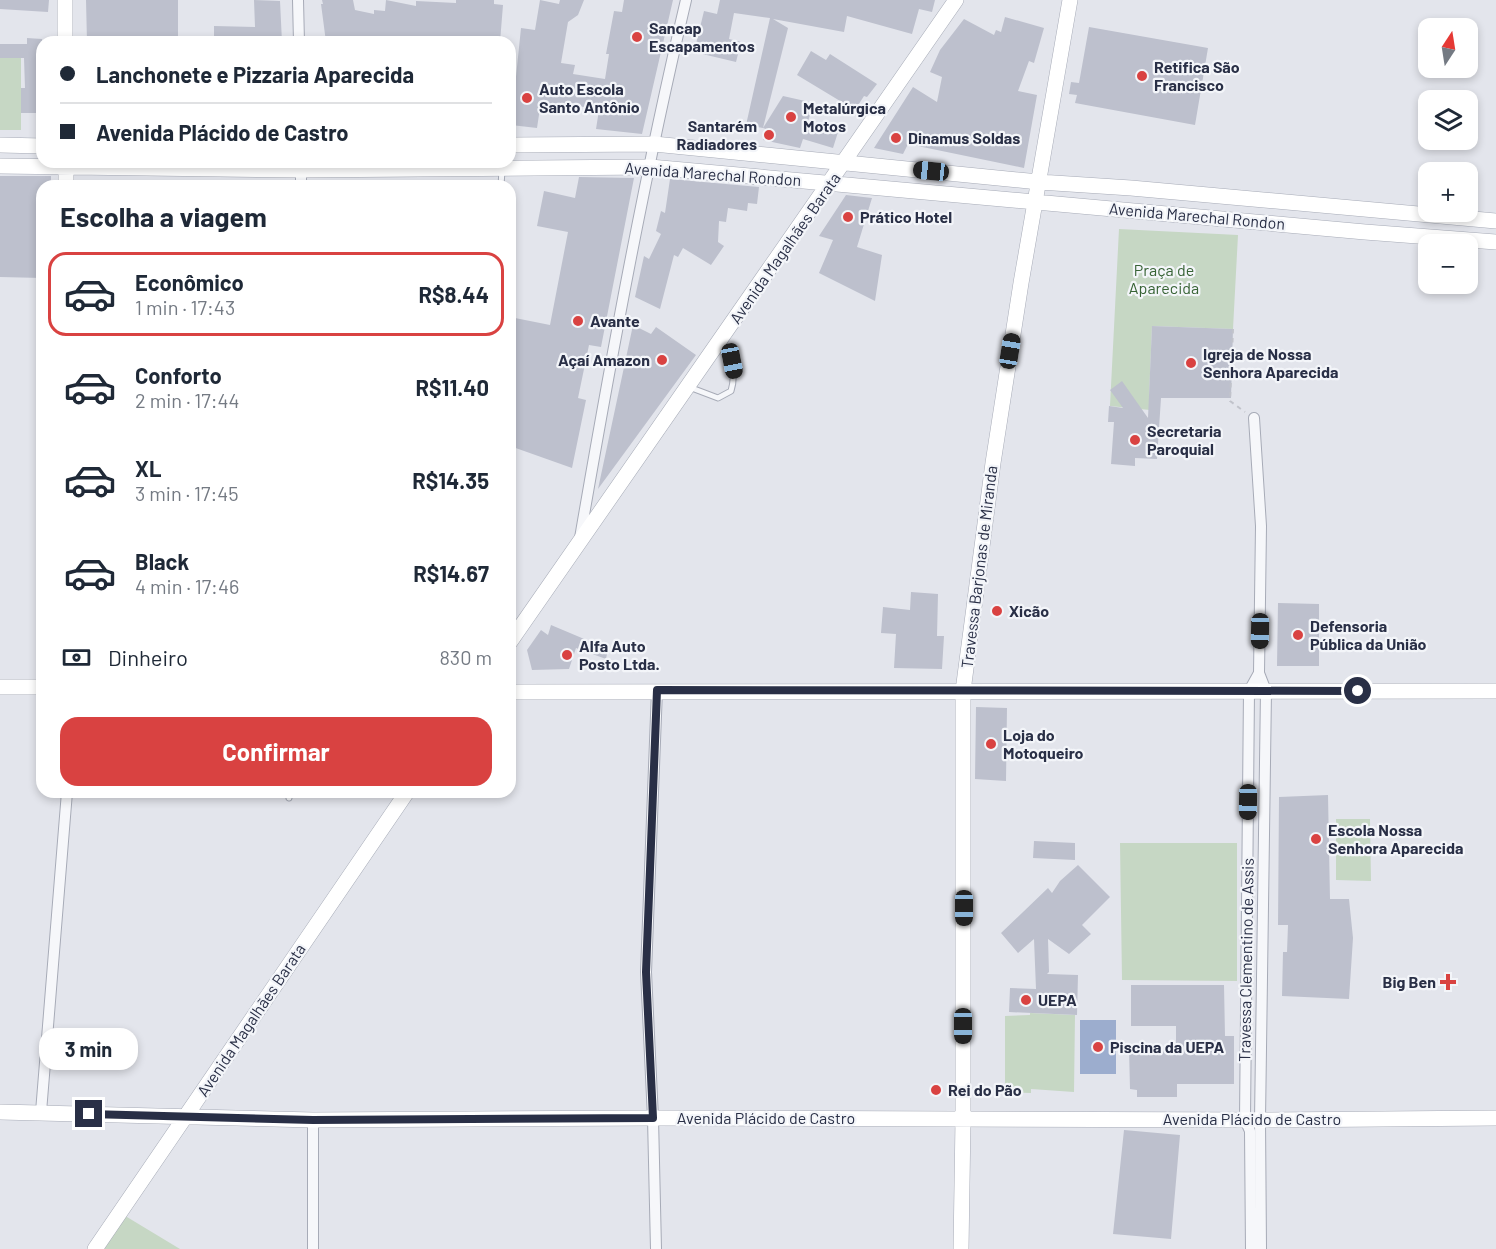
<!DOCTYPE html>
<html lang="pt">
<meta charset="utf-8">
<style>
:root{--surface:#fff;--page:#f6f6f7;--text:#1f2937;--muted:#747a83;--line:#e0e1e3;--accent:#d94241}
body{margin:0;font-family:Barlow,sans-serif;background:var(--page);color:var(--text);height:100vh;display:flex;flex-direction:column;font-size:22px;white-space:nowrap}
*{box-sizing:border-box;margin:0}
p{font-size:20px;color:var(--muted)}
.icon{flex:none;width:33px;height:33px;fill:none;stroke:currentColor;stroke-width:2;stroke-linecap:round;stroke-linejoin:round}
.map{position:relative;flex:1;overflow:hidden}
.panel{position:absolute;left:36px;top:180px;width:480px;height:618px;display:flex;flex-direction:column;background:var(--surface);border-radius:18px;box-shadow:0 3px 9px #0003}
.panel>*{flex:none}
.hud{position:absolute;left:36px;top:36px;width:480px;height:132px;border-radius:18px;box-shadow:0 3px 9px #0003;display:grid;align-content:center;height:132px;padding:0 24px;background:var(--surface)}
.needle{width:39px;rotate:12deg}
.fabs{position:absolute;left:1418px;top:18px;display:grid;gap:12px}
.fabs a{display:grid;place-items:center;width:60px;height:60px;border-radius:12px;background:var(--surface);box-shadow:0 3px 9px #0003;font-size:30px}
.end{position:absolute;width:27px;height:27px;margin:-14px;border:8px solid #292f46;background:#fff;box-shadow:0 0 0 3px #fff}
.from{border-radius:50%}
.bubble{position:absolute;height:42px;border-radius:18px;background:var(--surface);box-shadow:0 3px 9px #0003;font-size:20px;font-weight:700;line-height:42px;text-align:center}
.car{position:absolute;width:18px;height:36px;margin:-18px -9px;border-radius:8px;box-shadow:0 0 4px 2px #0007;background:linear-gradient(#222 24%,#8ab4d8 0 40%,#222 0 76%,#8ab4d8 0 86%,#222 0)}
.hud b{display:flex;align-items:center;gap:21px;height:57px;font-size:22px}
.hud b+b{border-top:2px solid var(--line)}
.hud i{width:15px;height:15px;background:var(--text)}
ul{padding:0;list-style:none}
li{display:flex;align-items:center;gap:18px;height:84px;margin:0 12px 9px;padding:0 12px;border:3px solid transparent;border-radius:18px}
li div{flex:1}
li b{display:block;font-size:22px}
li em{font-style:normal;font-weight:700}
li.active{border-color:var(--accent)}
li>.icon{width:54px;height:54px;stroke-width:1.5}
h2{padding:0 24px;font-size:27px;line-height:72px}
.pay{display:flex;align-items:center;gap:15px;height:66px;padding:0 24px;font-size:22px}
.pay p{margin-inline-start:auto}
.cta{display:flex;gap:12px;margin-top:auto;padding:12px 24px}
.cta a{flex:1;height:69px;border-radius:18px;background:var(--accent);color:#fff;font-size:24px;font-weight:700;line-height:69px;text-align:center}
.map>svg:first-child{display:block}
.green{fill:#c6d7c4}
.water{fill:#9cadce}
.building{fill:#bdc0cd}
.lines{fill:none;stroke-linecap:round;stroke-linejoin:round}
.lane-casing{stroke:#a7abb7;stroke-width:7}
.street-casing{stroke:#a7abb7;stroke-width:12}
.secondary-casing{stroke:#a7abb7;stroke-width:16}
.path{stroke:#c1c3cb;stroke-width:2;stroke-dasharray:4.5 4.5;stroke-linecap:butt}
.lane{stroke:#f6f7fa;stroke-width:5}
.street{stroke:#f6f7fa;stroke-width:10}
.secondary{stroke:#fff;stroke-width:15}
.route{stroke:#292f46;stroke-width:8}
.poi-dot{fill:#d94241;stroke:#f3f5f9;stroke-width:2}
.labels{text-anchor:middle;stroke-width:4.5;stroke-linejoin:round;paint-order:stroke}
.poi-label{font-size:16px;font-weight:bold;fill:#292f46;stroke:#f3f5f9;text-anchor:start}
.street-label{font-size:16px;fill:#292f46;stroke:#f3f5f9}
.park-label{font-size:16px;fill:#376335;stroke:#f3f5f9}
</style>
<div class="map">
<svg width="1496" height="1249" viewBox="0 0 1496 1249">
<rect width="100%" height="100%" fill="#e3e5ec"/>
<path class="green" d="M0,58H21V130H0Z
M1119,229L1238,235L1233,329L1152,326L1149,397L1160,411L1110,406Z
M1336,819H1370L1371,881L1336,880Z
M1120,843H1237V981L1122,980Z
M1030,1013L1075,1015L1074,1092L1031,1089V1093L1005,1092V1016L1030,1015Z
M122,1214L180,1249H99Z"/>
<path class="water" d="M1080,1020H1116V1074H1080Z"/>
<path class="building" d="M0,0H49L48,12L0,9Z
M86,0H178V42H156L155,39L122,38L123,42H87Z
M254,0L280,1L282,42H214V26L255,27Z
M322,0H353L355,10L374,14V10L385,11L386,0L416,6V1L456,3V0H494V4L503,5L500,42H326L321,4H323Z
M540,0L559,4L560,0H584L578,15L568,22L561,63L575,65L573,74L605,79L609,54H606L614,11L622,12L624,0H673L642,134L596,129L599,110L568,104L567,112L540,108L537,128L511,125L521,28L535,30Z
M720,0H935L932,12L919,9L912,34L847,16L844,32L773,19L788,28L763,128L746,125L770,18L734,13L729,39L741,42L736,62L694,52L704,11L717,14Z
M1005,17L1044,28L1034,63L1029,61L1018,91L1037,95L1024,168L908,144L903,154L874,148L913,87L937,102L942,77L930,72L940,50L964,19L994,35L996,30L1001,32Z
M1089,27L1208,48L1195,125L1075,103L1077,95L1069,94L1071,82L1079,83Z
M27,38L42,39V113H21V88H25L24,58H0V44H27Z
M811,51L826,60L830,54L877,84L867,97L864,96L855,110L797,75Z
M783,96L814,103L808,121L839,129L833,148L803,139L800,148L763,140L766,129L763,128Z
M0,176H51V186H42V278L0,277Z
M579,177L634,178L601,347L589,345L578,398L586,400L572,468L510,446V317L550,325L568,232L537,226L544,191L575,198Z
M670,179L759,187L757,204L748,203L747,211L728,208L726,222L719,221L718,242L724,246L711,265L683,248L678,257L674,255L660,309L635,297L644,256L649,259L661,234L656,231L661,211L665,213Z
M846,195L872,198L857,247L882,255L875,301L819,273L833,240L819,236Z
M633,325L651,334L656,327L696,355L598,489Z
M1152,326L1233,329L1231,398H1161L1157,459L1135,458V466L1111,464L1114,422H1108L1109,406L1123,408L1110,390L1122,381L1148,418Z
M911,592L938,594L937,636H944L942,669L894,668L896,634L881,633L883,607L910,610Z
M1278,603L1319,604V666H1277Z
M551,625L608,649L606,659L576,648L569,669L532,670L527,650L541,630L548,635Z
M976,707L1007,708L1006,781L975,779Z
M1328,795L1330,899H1349L1353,938L1349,999L1282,996L1283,952H1287L1288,925H1278L1279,797Z
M1034,841L1075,843V860L1033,858Z
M1078,865L1110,897L1082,925L1091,934L1069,954L1048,939L1049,972L1047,974L1078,975L1077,1015L1009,1012L1010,988L1036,989L1034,939L1018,953L1001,933L1048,888L1052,893L1060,881Z
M1131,985H1224L1225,1036H1234V1084H1177V1097H1137V1090L1130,1089L1129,1048H1176V1026H1131Z
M1124,1130L1180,1135L1171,1239L1113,1234Z"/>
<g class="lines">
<g class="lane-casing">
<path id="lane" d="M501,186L502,170
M689,387L718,398L731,391C737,372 730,358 722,341
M289,798L290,792"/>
</g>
<g class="street-casing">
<path id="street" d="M298,0L299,42
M301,162V186
M1254,418L1261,526L1259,673L1266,691L1260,1120L1261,1249
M580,538C611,358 644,178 686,0
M41,1112L67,792
M313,1120V1249
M656,1249L653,1118L646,972L657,690
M1251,1249L1250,1131L1245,1120L1249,691L1259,673"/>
</g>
<g class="secondary-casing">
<path id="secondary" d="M65,0V42
M0,145L42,146
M510,145L654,144L1039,182L1131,188L1496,221
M66,162V186
M0,166L300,170L650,167L1365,232L1496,242
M510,642L956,0
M0,687H42
M510,692L1496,691
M0,1112L313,1120L653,1118L1260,1120L1496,1118
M95,1249L407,792
M961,1249L963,1120V691L993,463L1021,283L1070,0"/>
</g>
<path class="path" d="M1233,329L1230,401L1245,412"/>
<use href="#lane" class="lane"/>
<use href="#street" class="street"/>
<use href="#secondary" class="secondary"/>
</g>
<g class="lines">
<path class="route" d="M89,1114L313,1120L653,1118L646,972L657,690L1358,691"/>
</g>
<g class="poi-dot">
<circle cx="637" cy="37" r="6"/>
<circle cx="1142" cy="76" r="6"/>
<circle cx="527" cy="98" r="6"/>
<circle cx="791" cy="117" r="6"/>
<circle cx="769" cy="135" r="6"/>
<circle cx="896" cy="138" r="6"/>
<circle cx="848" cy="217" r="6"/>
<circle cx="578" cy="321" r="6"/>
<circle cx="662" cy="360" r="6"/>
<circle cx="1191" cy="363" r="6"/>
<circle cx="1135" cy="440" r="6"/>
<circle cx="997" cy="611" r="6"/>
<circle cx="1298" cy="635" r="6"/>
<circle cx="567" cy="655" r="6"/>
<circle cx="991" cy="744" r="6"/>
<circle cx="1316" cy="839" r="6"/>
<path d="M1445 973h6v6h6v6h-6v6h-6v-6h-6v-6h6z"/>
<circle cx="1026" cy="1000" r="6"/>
<circle cx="1098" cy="1047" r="6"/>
<circle cx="936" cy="1090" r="6"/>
</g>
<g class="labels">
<g class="poi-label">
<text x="649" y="34">Sancap<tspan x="649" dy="18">Escapamentos</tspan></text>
<text x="1154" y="73">Retifica São<tspan x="1154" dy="18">Francisco</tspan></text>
<text x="539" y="95">Auto Escola<tspan x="539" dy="18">Santo Antônio</tspan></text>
<text x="803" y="114">Metalúrgica<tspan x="803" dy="18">Motos</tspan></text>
<text x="757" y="132" text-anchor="end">Santarém<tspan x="757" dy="18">Radiadores</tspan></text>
<text x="908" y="144">Dinamus Soldas</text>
<text x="860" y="223">Prático Hotel</text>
<text x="590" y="327">Avante</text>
<text x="1203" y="360">Igreja de Nossa<tspan x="1203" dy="18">Senhora Aparecida</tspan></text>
<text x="650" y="366" text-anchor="end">Açaí Amazon</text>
<text x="1147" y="437">Secretaria<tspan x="1147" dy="18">Paroquial</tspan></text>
<text x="1009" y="617">Xicão</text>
<text x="1310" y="632">Defensoria<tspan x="1310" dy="18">Pública da União</tspan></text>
<text x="579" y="652">Alfa Auto<tspan x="579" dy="18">Posto Ltda.</tspan></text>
<text x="1003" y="741">Loja do<tspan x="1003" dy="18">Motoqueiro</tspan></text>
<text x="1328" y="836">Escola Nossa<tspan x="1328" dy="18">Senhora Aparecida</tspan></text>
<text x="1436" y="988" text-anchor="end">Big Ben</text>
<text x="1038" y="1006">UEPA</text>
<text x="1110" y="1053">Piscina da UEPA</text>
<text x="948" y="1096">Rei do Pão</text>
</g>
<g class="street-label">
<text transform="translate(713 174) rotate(4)" y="6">Avenida Marechal Rondon</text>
<text transform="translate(1197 216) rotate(5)" y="6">Avenida Marechal Rondon</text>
<text transform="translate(785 248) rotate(-55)" y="6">Avenida Magalhães Barata</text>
<text transform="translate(979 567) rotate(-83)" y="6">Travessa Barjonas de Miranda</text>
<text transform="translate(1246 960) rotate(-89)" y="6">Travessa Clementino de Assis</text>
<text transform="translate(251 1020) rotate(-56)" y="6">Avenida Magalhães Barata</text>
<text x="766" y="1124">Avenida Plácido de Castro</text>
<text x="1252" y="1125">Avenida Plácido de Castro</text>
</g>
<g class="park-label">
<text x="1164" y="276">Praça de<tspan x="1164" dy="18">Aparecida</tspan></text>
</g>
</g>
</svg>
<div class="fabs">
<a><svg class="needle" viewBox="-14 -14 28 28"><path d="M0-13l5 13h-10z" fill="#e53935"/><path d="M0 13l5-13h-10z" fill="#747a83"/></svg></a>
<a><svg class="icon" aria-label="layers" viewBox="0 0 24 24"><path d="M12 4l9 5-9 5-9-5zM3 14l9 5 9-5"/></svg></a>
<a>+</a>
<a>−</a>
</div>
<i class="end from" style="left:1358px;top:691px"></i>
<i class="end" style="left:89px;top:1114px"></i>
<div class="bubble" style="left:39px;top:1028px;width:99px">3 min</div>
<i class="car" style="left:931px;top:171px;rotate:276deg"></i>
<i class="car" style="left:1010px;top:351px;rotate:9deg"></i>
<i class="car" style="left:732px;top:361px;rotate:169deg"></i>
<i class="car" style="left:1260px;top:631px;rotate:181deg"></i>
<i class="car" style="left:1248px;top:802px;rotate:181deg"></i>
<i class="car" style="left:964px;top:908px;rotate:180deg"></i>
<i class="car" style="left:963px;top:1026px;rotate:180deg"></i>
<div class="hud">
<b><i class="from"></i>Lanchonete e Pizzaria Aparecida</b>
<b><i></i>Avenida Plácido de Castro</b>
</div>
<section class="panel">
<h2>Escolha a viagem</h2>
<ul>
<li class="active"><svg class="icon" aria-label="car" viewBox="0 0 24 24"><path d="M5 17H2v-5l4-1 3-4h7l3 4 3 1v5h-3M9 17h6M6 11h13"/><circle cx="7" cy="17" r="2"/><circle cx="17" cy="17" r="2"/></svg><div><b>Econômico</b><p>1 min · 17:43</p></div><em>R$8.44</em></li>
<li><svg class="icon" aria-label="car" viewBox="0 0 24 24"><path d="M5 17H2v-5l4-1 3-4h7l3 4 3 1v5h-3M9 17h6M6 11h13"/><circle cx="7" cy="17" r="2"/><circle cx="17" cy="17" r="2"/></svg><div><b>Conforto</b><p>2 min · 17:44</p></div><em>R$11.40</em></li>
<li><svg class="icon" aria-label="car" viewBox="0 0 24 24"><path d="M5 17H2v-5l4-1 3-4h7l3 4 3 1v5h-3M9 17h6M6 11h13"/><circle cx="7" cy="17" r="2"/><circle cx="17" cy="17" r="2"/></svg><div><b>XL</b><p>3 min · 17:45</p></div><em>R$14.35</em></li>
<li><svg class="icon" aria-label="car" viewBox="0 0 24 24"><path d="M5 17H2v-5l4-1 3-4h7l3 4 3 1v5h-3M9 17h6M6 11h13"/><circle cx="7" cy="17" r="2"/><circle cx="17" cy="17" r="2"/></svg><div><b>Black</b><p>4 min · 17:46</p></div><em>R$14.67</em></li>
</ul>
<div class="pay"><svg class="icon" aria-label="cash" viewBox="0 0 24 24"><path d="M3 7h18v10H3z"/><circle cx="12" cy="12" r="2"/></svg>Dinheiro<p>830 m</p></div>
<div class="cta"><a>Confirmar</a></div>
</section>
</div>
